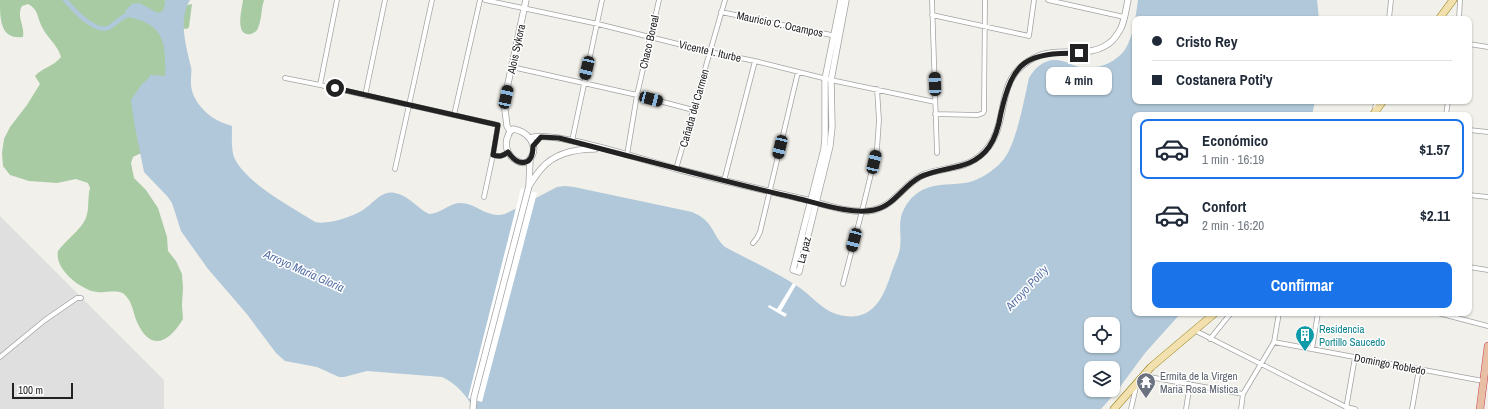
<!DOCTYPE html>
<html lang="es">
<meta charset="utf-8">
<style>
:root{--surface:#fff;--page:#f2f2f3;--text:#1f2937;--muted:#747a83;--line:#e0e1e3;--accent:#1a73e8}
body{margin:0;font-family:"Archivo Narrow",sans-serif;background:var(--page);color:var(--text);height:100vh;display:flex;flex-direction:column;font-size:15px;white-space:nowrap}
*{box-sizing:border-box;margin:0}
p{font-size:13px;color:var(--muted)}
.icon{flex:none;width:22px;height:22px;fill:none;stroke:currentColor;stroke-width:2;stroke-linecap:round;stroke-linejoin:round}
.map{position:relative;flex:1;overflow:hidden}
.sheet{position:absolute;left:1132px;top:112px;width:340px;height:204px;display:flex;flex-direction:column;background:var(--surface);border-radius:8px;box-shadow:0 1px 3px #0004}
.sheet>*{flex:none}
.banner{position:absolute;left:1132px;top:16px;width:340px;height:88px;border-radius:8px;box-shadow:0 1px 3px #0004;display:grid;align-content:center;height:88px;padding:0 20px;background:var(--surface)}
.tools{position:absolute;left:1084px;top:317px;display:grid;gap:8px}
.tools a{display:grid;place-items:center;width:36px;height:36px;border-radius:8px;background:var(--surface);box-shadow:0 1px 3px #0004;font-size:20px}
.scale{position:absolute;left:12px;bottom:10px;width:61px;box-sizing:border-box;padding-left:4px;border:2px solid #222;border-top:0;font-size:11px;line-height:14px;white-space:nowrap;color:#222;-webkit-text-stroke:3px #fff;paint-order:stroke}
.end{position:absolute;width:18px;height:18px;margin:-9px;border:5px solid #222;background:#fff;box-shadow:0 0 0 2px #fff}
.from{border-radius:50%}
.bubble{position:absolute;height:28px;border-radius:8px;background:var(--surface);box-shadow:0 1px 3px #0004;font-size:13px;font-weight:800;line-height:28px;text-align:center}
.car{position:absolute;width:12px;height:24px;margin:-12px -6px;border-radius:5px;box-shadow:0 0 3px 1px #0007;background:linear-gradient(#222 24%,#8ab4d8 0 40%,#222 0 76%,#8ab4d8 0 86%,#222 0)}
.banner b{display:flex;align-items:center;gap:14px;height:38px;font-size:15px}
.banner b+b{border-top:1px solid var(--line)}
.banner i{width:10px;height:10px;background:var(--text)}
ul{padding:7px 0 0;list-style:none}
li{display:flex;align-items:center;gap:12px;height:60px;margin:0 8px 6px;padding:0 12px;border:2px solid transparent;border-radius:8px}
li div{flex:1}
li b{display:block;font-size:15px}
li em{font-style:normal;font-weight:800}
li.on{border-color:var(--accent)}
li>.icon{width:36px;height:36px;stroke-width:1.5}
.primary-button{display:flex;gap:8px;margin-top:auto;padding:8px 20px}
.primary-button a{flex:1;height:46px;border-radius:8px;background:var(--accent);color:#fff;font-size:16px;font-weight:800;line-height:46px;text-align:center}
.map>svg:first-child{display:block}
.residential{fill:#e0dfdf}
.forest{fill:#a8cba4}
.water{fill:#b0c8d9;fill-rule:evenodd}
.pier{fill:#fff}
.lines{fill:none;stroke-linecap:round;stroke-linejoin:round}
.canal{stroke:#b0c8d9;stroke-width:4.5}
.minor-casing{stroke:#a3a3a3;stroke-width:5.5}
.tertiary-casing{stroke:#a3a3a3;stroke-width:7}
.primary-casing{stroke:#8e7b12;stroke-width:8}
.trunk-casing{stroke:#c83e54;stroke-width:8}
.minor{stroke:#fff;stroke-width:4}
.tertiary{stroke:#fff;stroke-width:5.5}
.primary{stroke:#f2e1ae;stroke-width:7}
.trunk{stroke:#e8bea5;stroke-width:7}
.route{stroke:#222;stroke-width:5}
.labels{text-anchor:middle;stroke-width:3;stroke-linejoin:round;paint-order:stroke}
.street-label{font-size:11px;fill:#222;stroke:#fff}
.culture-label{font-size:11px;fill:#0d838f;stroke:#fff;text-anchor:start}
.worship-label{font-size:11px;fill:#5b616d;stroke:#fff;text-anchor:start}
.water-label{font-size:12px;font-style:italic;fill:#5872a7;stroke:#fff}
</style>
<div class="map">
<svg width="1488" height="409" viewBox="0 0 1488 409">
<rect width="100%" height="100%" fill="#f1f0ea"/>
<path class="residential" d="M0,216L164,380V409H0Z"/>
<path class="forest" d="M0,0H164L179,7L192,4L189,27L187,29L180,28L171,53L147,154H139L133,157L131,163L134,178L146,190L158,208L167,237L168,251L176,261L182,274L183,288L182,305L183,319C169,342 151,353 137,322C133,313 133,302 124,294C118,289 105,293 97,292C81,290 54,269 58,251C65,241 81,229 85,220C90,210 87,199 90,188L88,183L76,179L57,183L29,181L10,175L3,166L2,153L4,139L10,127L27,105L40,84L35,76C43,67 53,67 61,57C58,45 46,37 41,25C37,16 38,9 28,4L22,6C16,17 25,25 23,37C0,40 0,19 0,0Z
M243,0H264C261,9 262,19 258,28C257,31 254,33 251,34C234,37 242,9 243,0Z"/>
<path class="water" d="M165,0H190C178,20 186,46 191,67C192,70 191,75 191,79C190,89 194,99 201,107C210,118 220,122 232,126C232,136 231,148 234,157C245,183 292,207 315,222C328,225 352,217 363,210C373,204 381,190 395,193C408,195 417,208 429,214C440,214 448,204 459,203C476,202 486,219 505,214L557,187L565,186L574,187L692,212C715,222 711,234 725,247C749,260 774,271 797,286C810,294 821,309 836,314C842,316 851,317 857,316C879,312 886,289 892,271C895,263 899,255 900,248C902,234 897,222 904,209C916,187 932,185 955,184C961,183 968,183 973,181C984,177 997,168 1004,159C1017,142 1024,99 1029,78C1036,66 1047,57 1062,61C1068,62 1073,66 1080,67C1095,71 1115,63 1124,51C1133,39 1136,15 1138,0H1317L1319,19H1135V101H1315L1312,115H1135V313H1181L1145,353L1117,391L1101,409H474C466,395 457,384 442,377L367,371L344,377H339L317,367L285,361L276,353L246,313L208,269L181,231L172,203L167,196L144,172L134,122L131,100L142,84L148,79L150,75L165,76C166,44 165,24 128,17L125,11L132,4L139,3L158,13L163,11L165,5ZM1091,324H1113V346H1091ZM1091,368H1113V390H1091Z"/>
<path class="pier" d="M521,188L537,193L482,402L468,398Z
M793,283L796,285L781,311L787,314L785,317L768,307L769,305L777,309Z"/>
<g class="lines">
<path class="canal" d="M65,0C73,9 94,33 108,28C116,24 121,16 132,13"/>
<g class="minor-casing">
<path id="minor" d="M485,0L598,24L710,52L755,61L831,80L935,102
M932,0L937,153
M1048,0L1124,17
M721,12L836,36
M932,15L1029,36L1034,0
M1389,19L1391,0
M1459,19L1460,0
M1469,44L1488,47
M512,67L637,95L693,110
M285,78L320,85L498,125L493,155L484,197
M320,85L337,0
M365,96L385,0
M1375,110L1376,101
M935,114L978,115L983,113L984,111L985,0
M454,115L480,0
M1446,115L1448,101
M1469,130L1488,132
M572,141L602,0
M493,155C500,157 503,156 508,152
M627,155L637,95L659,0
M395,169L432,0
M676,169L725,0
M724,181L755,61
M1469,195L1488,197
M753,243L757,238L760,232L798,72
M1469,267L1488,270
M843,284L862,211L877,149L879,120L877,89
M1438,313L1488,326
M1194,330L1346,407L1355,409
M1210,339L1231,313
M1274,342L1483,381
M1312,349L1318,313
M0,357L45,320L77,298H81
M1144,376L1243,394
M1131,409L1136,387
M1186,409L1190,384
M1241,409L1243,394L1274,342L1279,313
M1346,409L1355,357
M1412,409L1419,369"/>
</g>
<g class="tertiary-casing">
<path id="tertiary" d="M841,0L825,79V137L824,149L793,270L799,272L830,146L832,127L831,80L846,0
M513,129C527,131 540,145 530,159C523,169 509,157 507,149C506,145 506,140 508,136C509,132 510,131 513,129Z
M510,131L507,126L504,102L526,0
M530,138C552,129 649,162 677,169C720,180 763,190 807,200C827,205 853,215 874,210C895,205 905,183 923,175C942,167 964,170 981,155C1008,132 997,93 1017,71C1023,64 1032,58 1041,55C1065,47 1092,60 1113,40C1116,36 1119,32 1121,28C1125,19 1126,9 1128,0
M529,186C533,180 537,173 542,168C555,153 576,149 595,149
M473,409L474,397L529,186L530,160"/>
</g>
<g class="primary-casing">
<path id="primary" d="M1439,19L1453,0
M1373,115L1383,101
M1114,409L1151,367L1215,313"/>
</g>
<g class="trunk-casing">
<path id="trunk" d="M1480,409L1488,346"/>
</g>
<use href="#minor" class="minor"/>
<use href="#tertiary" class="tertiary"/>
<use href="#primary" class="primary"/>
<use href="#trunk" class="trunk"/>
</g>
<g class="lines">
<path class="route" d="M335,88L498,125L493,155C500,157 503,156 508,152C518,167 533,167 533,146L541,137L559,138C638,158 716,180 796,198C818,203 851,215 874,210C894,206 903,186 920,177C944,165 971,172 989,147C996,137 999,125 1001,113C1013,60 1026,53 1079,53"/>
</g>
<defs>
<g id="building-pin" transform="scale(1)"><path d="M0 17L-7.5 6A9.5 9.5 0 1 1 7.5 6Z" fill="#0f9aa8" stroke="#fff"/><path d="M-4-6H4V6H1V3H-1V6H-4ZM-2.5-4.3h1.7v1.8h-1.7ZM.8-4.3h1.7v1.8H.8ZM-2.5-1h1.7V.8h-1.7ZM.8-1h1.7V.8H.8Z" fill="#fff"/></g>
<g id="temple-pin" transform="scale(1)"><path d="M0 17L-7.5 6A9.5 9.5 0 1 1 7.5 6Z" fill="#6b7280" stroke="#fff"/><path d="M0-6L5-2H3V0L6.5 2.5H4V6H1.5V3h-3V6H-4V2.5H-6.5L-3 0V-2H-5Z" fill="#fff"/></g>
</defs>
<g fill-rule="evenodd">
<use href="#building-pin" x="1305" y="335"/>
<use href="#temple-pin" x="1146" y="382"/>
</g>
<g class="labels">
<g class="street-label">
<text transform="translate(780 24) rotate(12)" y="4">Mauricio C. Ocampos</text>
<text transform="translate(649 42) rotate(-77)" y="4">Chaco Boreal</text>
<text transform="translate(516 49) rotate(-78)" y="4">Alois Sykora</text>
<text transform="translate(710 51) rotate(13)" y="4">Vicente I. Iturbe</text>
<text transform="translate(694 108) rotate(-74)" y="4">Cañada del Carmen</text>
<text transform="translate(804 250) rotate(-76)" y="4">La paz</text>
<text transform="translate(1390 364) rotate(11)" y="4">Domingo Robledo</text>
</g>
<g class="culture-label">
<text x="1319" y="333">Residencia<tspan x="1319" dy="13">Portillo Saucedo</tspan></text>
</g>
<g class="worship-label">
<text x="1160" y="380">Ermita de la Virgen<tspan x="1160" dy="13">Maria Rosa Mística</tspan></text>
</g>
<g class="water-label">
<text transform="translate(304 271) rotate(24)" y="4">Arroyo María Gloria</text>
<text transform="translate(1027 288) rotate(-47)" y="4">Arroyo Poti'y</text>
</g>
</g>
</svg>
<div class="tools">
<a><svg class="icon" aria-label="locate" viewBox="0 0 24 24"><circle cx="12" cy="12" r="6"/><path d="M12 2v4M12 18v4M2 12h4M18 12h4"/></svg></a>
<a><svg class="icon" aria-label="layers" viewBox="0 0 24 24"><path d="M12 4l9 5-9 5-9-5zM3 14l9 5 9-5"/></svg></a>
</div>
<div class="scale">100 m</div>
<i class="end from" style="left:335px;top:88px"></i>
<i class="end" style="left:1079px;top:53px"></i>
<div class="bubble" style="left:1046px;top:67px;width:66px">4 min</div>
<i class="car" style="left:587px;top:68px;rotate:193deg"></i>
<i class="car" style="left:935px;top:84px;rotate:358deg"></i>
<i class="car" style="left:506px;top:97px;rotate:12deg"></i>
<i class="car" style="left:651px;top:99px;rotate:105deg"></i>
<i class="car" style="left:780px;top:147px;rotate:193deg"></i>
<i class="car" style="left:874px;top:162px;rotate:13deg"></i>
<i class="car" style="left:854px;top:240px;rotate:195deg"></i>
<div class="banner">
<b><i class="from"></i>Cristo Rey</b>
<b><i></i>Costanera Poti'y</b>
</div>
<section class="sheet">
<ul>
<li class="on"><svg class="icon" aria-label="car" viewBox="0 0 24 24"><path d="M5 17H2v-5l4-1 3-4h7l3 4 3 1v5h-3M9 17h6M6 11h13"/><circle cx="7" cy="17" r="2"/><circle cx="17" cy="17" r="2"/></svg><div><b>Económico</b><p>1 min · 16:19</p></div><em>$1.57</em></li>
<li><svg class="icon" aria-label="car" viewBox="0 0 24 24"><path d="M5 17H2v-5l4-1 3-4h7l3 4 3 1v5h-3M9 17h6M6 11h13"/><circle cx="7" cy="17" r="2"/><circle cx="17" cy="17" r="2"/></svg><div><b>Confort</b><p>2 min · 16:20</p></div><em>$2.11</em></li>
</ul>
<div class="primary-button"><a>Confirmar</a></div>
</section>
</div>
